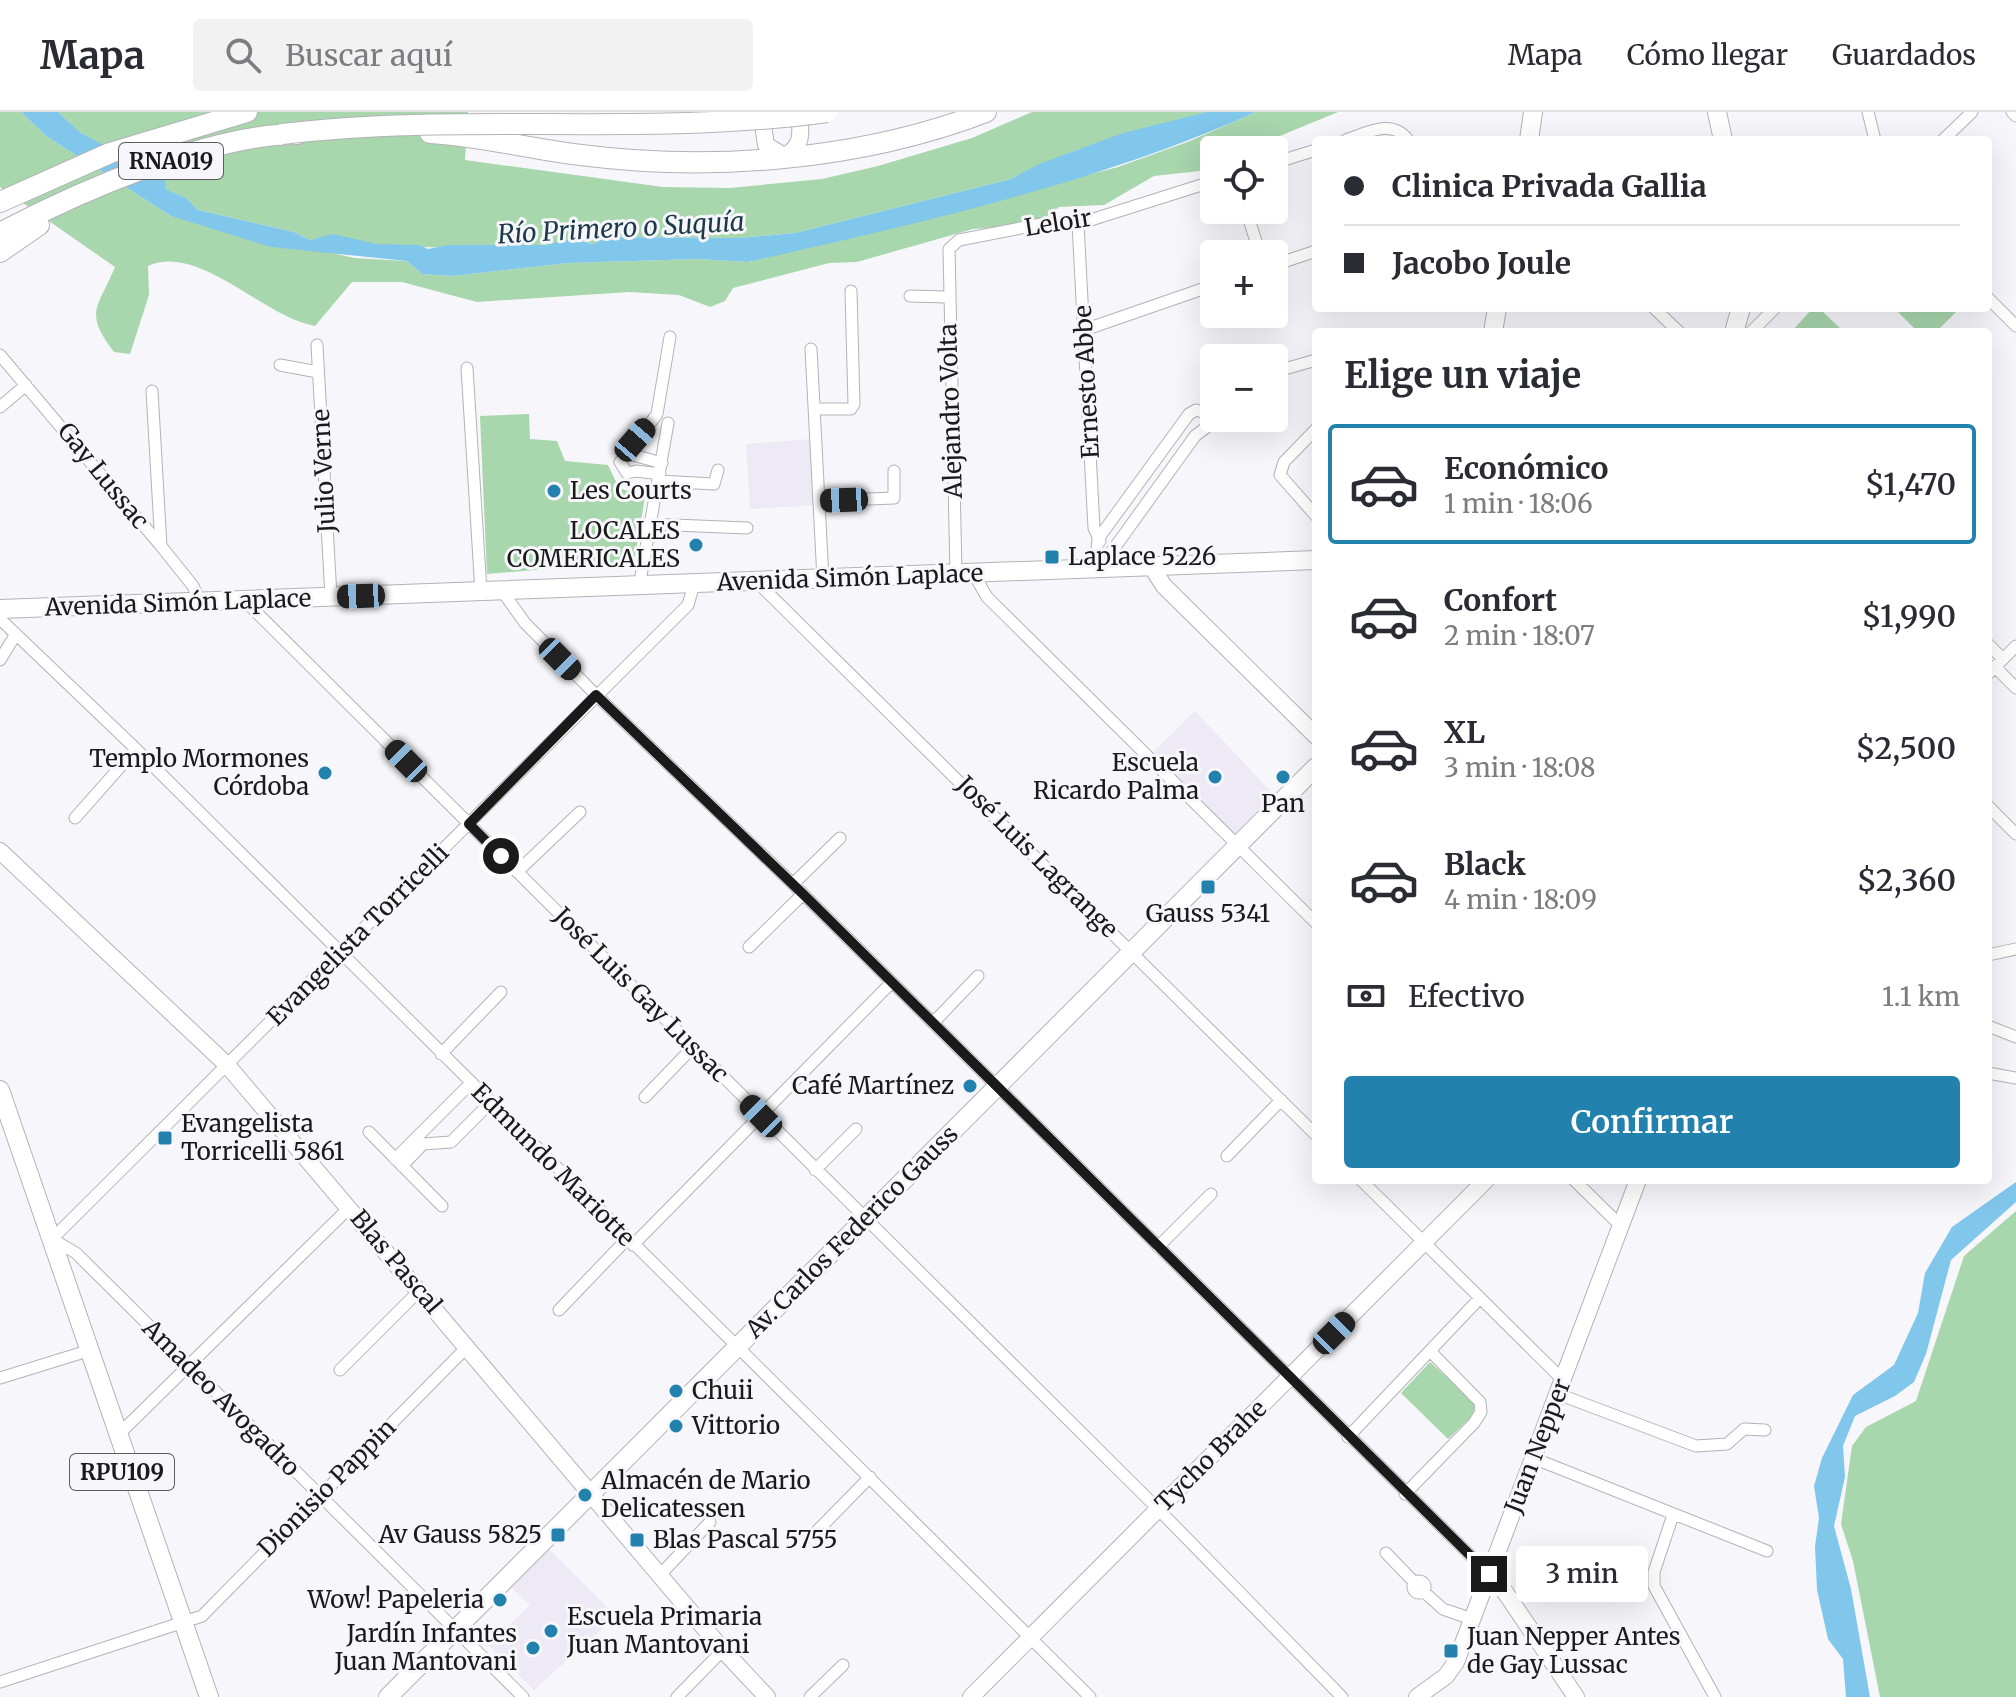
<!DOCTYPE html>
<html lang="es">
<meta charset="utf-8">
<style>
:root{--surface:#fff;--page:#f2f2f3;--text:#2b2b33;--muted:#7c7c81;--line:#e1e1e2;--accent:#2381ae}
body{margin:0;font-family:Merriweather,serif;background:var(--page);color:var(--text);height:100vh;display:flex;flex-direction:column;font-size:30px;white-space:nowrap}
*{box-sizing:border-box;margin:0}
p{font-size:26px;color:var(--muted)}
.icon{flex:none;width:44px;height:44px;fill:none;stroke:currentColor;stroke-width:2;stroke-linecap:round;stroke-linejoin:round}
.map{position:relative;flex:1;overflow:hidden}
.details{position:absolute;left:1312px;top:216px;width:680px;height:856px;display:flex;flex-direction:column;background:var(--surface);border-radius:8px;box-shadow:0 8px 32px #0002}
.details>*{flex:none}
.guide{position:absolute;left:1312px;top:24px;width:680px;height:176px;border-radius:8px;box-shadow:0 8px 32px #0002;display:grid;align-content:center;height:176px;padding:0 32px;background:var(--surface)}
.fabs{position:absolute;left:1200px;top:24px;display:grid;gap:16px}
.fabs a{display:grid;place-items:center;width:88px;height:88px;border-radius:8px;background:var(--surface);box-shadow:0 8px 32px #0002;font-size:40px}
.end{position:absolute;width:36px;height:36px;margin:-18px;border:10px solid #1a1a1b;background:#fff;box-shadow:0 0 0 4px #fff}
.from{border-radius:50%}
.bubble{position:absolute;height:56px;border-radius:8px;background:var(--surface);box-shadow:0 8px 32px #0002;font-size:26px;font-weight:600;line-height:56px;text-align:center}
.car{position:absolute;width:24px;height:48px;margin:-24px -12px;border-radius:10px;box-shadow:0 0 6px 2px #0007;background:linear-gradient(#222 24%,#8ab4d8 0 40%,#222 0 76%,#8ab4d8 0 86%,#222 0)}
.guide b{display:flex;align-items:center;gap:28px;height:76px;font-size:30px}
.guide b+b{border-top:2px solid var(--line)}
.guide i{width:20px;height:20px;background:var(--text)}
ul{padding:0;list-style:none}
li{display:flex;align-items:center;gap:24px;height:120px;margin:0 16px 12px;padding:0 16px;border:4px solid transparent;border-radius:8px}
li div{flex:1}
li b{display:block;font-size:30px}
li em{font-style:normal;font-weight:600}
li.on{border-color:var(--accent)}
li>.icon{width:72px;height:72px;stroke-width:1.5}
h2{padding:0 32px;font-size:36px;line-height:96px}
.pay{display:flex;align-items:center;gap:20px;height:88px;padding:0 32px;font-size:30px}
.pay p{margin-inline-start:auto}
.button{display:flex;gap:16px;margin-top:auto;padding:16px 32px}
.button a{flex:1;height:92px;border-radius:8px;background:var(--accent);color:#fff;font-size:32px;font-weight:600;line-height:92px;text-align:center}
header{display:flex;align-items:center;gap:48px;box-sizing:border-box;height:112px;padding:0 40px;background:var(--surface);border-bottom:2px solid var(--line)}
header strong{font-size:38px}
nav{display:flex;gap:44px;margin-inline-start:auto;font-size:28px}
.search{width:560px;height:72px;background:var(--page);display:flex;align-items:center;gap:20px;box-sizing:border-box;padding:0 28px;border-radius:8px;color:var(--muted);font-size:30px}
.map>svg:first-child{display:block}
.built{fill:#edeaf6}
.green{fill:#a8d6ad}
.water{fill:#80c7eb}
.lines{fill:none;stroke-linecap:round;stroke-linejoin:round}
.street-casing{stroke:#b3b2b6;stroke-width:13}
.secondary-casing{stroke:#b3b2b6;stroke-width:18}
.primary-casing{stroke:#b3b2b6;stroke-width:20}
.highway-casing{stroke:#b3b2b6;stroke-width:22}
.street{stroke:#fff;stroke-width:11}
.secondary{stroke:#fff;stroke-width:16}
.primary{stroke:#fff;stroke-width:18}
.highway{stroke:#fff;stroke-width:20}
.highway-bridge-casing{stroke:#b3b2b6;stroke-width:22;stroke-linecap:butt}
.highway-bridge{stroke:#fff;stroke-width:20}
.route{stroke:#1a1a1b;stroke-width:10}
.poi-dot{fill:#2381ae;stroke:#f7f6fa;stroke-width:3}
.labels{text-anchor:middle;stroke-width:6;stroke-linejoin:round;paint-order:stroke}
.shield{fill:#f7f6fa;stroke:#5c5c5e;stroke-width:2}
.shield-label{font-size:22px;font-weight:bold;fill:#1a1a1b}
.street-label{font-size:24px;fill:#1a1a1b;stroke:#f7f6fa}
.poi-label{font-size:24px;fill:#1a1a1b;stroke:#f7f6fa;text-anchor:start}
.water-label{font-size:26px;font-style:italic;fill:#1a3a4a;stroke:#f7f6fa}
</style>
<header>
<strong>Mapa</strong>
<div class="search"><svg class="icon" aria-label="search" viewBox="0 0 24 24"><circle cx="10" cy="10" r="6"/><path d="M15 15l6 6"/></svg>Buscar aquí</div>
<nav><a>Mapa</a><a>Cómo llegar</a><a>Guardados</a></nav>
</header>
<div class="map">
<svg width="2016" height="1585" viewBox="0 0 2016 1585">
<rect width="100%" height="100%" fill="#f7f6fa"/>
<path class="built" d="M812,327L817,393L750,397L746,332Z
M1195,599L1278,687L1238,727L1150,643Z
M546,1434L616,1504L534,1578L488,1533L530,1493L507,1472Z"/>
<path class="green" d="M0,0H21L46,24L171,104L354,146L407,149L422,162L453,164L568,151L697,147L749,150L1118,55L1190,29L1256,0H1338L1246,38H1214V53L1200,59L1154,64L1104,93L1059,95L1037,112L973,117L857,150L829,151L733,176L725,189L710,195L679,183L629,180L477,190L402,170H352L315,214C263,205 199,131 148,154L149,183L130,242L114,240C84,200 97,198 115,155L0,75Z
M58,0H468L465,48L663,75L730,76L822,67L878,54L972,26L1032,0H1207C1140,19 1073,34 1011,67L795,121L739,126L607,125L594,132C572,126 560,132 539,133C485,135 430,138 378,132C350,129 339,121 310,128L294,120L198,98L186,86L164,77L81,21Z
M1813,196H1819L1844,220H1791Z
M1894,196H1960L1936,220H1918Z
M529,302L530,327L557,329L565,349L608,353L619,376L645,385L634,450L487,462L480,304Z
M2016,1099V1585H1880L1853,1449L1841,1412L1852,1334L1866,1315L1916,1289L1964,1144Z
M1430,1250L1475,1291L1473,1303L1448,1327L1401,1281Z"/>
<path class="water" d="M21,0H58L81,21L165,66V77L186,86L198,98L294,120L310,128L333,122L377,132L419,133L428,137L448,133H544L573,127L593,132L607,125L739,126L795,121L1011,67L1039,52L1123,21L1207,0H1256C1098,71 917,112 748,150L697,147L568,151L453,164L422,162L407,149L271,135L171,104L46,24Z
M2016,1070V1090L1951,1148L1926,1242L1914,1270L1895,1284L1855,1304L1843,1334L1845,1365L1834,1414L1851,1477L1870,1585H1846L1843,1547L1828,1527L1817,1478L1815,1434L1819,1406L1814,1374L1822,1346L1853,1283L1894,1253L1918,1201L1925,1161L1952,1115Z"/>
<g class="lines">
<g class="street-casing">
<path id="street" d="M1868,0L1875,28
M2012,0L2016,4
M1346,28C1367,21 1392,6 1408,28
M1943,28L1972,0
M1274,51L1316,38
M1246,98L1260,142
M1078,112L1094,416L1100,429
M1274,153L1316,139
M910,184L948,185
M1988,186L2016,214
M1654,196L1679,220
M1084,218L1214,173
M1751,220L1775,196
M317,233L331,485
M811,237L823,467
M0,243L161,434L193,474L200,489
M280,253L318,260
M467,256L481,480
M1274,260L1316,248
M152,279L161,434
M0,295L26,273
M815,297H851L854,292L851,179
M1206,301L1214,290
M1316,317L1284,350L1280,363L1316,404
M626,343L657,302L670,225
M660,362L636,359L627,361L620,350L629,342L662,351
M659,369L714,372L718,358
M819,389L894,386V359
M649,412L747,416
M1095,456L1098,427L1189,302L1196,298L1206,301L1208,314L1195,324L1110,442
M956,461L949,137L959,128L1052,110L1078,112L1214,69
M973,461L987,485L1316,811
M756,469L1316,1023
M639,475L668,311
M502,479L525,511L596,583L793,772L1489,1462
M244,488L1158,1397L1342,1585
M0,507L136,637L1090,1585
M1988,532L2003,547
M0,548L16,522
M1995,555L2016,576
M1988,562L2016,534
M1988,694L2016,722
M75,706L136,637
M517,760L580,700
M793,772L840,726
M749,835L803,782
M1988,843L2016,837
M933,911L978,864
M1988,914L2016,925
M441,942L501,880
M1988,961L2016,966
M645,985L693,935
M369,1020L442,1094
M1227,1044L1281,988
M395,1047L471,971
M402,1054L423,1032L451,1030L490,991
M815,1058L856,1017
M1361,1068L1563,1268
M1574,1068L1621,1114
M52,1127L76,1141L523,1585
M50,1129L688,493L694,472
M633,1133L892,870
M1158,1135L1211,1082
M559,1198L627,1127
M340,1258L420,1178
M0,1266L81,1241
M1558,1282L1696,1334L1727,1332L1744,1317L1765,1318
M118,1323L350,1095
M1348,1325L1480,1186
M1533,1346L1767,1439
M1405,1382L1474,1311L1481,1300L1480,1290L1430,1239
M1673,1403L1654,1460V1474L1715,1585
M817,1419L870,1365
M1386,1441L1414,1470
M660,1463L710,1410
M1413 1475a6 6 0 1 1 12 0a6 6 0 1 1-12 0Z
M1423,1479L1443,1497L1472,1507
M0,1570L202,1504L467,1235
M677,1585L723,1538
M810,1585L843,1553"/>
</g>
<g class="secondary-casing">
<path id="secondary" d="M761,0L766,33L784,44C804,35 801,19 799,0
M1151,454L1164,474L1316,624
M0,739L227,953L723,1538L767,1585
M1489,1462L1501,1474L1576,1585
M971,1585L1486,1068
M1417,1585L1446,1564L1456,1550L1638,1068"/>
</g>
<g class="primary-casing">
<path id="primary" d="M1717,0L1723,28
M1529,28L1533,0
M1493,220L1497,196
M1734,220L1741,196
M0,497L1316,448
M0,978L209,1585
M388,1585L1316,655"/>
</g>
<g class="highway-casing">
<path id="highway" d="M430,21C481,24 530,37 581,43C713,60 861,48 986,0
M0,90L110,41L247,0
M0,121C78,80 209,22 298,22
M0,140L39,113"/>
</g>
<use href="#street" class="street"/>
<use href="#secondary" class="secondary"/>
<use href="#primary" class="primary"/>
<use href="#highway" class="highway"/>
<g class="highway-bridge-casing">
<path id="highway-bridge" d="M282,22C463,0 646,25 827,0"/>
</g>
<use href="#highway-bridge" class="highway-bridge"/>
</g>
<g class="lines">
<path class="route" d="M501,744L469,712L596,583L803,782L1489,1462"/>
</g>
<g class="poi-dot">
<circle cx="554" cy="379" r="8"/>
<circle cx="696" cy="433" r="8"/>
<rect x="1044" y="437" width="16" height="16" rx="4"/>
<circle cx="325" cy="661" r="8"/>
<circle cx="1215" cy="665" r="8"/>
<circle cx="1283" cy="665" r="8"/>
<rect x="1200" y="767" width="16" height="16" rx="4"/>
<circle cx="970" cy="974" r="8"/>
<rect x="157" y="1018" width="16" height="16" rx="4"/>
<circle cx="676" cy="1279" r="8"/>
<circle cx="676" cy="1314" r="8"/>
<circle cx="585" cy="1383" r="8"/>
<rect x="550" y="1415" width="16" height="16" rx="4"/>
<rect x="629" y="1420" width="16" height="16" rx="4"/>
<circle cx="500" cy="1488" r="8"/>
<circle cx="551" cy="1519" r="8"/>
<circle cx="533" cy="1536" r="8"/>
<rect x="1443" y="1531" width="16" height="16" rx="4"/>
</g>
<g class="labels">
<g class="shield">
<rect x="119" y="31" width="104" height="36" rx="6"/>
<rect x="70" y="1342" width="104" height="36" rx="6"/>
</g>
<g class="shield-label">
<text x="171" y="57">RNA019</text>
<text x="122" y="1368">RPU109</text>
</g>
<g class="street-label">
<text transform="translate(1058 111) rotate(-9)" y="8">Leloir</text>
<text transform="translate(1087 270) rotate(-93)" y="8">Ernesto Abbe</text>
<text transform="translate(951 299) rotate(-92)" y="8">Alejandro Volta</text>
<text transform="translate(324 359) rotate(-93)" y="8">Julio Verne</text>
<text transform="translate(103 364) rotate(51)" y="8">Gay Lussac</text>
<text transform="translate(850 466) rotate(-2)" y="8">Avenida Simón Laplace</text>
<text transform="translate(178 491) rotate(-2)" y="8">Avenida Simón Laplace</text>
<text transform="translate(1037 745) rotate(45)" y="8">José Luis Lagrange</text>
<text transform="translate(358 823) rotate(-45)" y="8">Evangelista Torricelli</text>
<text transform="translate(641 883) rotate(45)" y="8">José Luis Gay Lussac</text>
<text transform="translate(553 1053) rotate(45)" y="8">Edmundo Mariotte</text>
<text transform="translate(852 1120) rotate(-45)" y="8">Av. Carlos Federico Gauss</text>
<text transform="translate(396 1150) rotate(50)" y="8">Blas Pascal</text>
<text transform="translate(221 1286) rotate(45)" y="8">Amadeo Avogadro</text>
<text transform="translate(1538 1334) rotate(-69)" y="8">Juan Nepper</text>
<text transform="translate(1211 1344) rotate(-45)" y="8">Tycho Brahe</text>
<text transform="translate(327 1376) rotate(-45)" y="8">Dionisio Pappin</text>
</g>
<g class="poi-label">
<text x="570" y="387">Les Courts</text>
<text x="680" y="427" text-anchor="end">LOCALES<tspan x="680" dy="28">COMERICALES</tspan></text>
<text x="1068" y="453">Laplace 5226</text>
<text x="309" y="655" text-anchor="end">Templo Mormones<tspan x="309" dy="28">Córdoba</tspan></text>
<text x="1199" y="659" text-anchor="end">Escuela<tspan x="1199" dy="28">Ricardo Palma</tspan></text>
<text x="1283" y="700" text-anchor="middle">Pan</text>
<text x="1208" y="810" text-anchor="middle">Gauss 5341</text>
<text x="954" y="982" text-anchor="end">Café Martínez</text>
<text x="181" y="1020">Evangelista<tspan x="181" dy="28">Torricelli 5861</tspan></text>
<text x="692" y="1287">Chuii</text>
<text x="692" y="1322">Vittorio</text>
<text x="601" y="1377">Almacén de Mario<tspan x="601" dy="28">Delicatessen</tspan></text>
<text x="542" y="1431" text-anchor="end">Av Gauss 5825</text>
<text x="653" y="1436">Blas Pascal 5755</text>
<text x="484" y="1496" text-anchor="end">Wow! Papeleria</text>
<text x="567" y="1513">Escuela Primaria<tspan x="567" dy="28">Juan Mantovani</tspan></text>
<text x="517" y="1530" text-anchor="end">Jardín Infantes<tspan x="517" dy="28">Juan Mantovani</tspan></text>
<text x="1467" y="1533">Juan Nepper Antes<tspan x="1467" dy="28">de Gay Lussac</tspan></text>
</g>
<g class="water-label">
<text transform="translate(621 116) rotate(-3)" y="9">Río Primero o Suquía</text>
</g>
</g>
</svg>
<div class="fabs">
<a><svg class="icon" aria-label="locate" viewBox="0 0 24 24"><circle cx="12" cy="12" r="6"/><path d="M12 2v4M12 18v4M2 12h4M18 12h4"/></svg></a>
<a>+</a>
<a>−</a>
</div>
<i class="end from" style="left:501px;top:744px"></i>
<i class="end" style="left:1489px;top:1462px"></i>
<div class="bubble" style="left:1516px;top:1434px;width:132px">3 min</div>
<i class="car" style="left:635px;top:328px;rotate:41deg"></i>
<i class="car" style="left:844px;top:388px;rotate:268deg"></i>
<i class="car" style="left:361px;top:484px;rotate:268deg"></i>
<i class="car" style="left:560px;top:547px;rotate:135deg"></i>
<i class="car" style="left:406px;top:649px;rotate:315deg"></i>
<i class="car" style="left:761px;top:1004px;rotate:315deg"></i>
<i class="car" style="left:1334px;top:1221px;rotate:45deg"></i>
<div class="guide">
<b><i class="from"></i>Clinica Privada Gallia</b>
<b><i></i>Jacobo Joule</b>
</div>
<section class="details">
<h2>Elige un viaje</h2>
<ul>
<li class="on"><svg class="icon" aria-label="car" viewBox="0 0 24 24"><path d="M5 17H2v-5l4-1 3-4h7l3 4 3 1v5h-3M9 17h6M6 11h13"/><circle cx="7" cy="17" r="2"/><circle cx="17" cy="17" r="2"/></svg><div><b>Económico</b><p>1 min · 18:06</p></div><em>$1,470</em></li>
<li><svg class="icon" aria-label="car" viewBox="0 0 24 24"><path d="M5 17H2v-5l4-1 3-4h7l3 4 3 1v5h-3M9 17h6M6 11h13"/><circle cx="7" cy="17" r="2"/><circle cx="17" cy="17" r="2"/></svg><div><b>Confort</b><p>2 min · 18:07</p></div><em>$1,990</em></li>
<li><svg class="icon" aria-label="car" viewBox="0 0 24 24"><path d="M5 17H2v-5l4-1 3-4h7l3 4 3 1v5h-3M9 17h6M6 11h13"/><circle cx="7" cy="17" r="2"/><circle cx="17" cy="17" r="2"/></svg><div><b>XL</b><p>3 min · 18:08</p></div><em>$2,500</em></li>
<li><svg class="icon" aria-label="car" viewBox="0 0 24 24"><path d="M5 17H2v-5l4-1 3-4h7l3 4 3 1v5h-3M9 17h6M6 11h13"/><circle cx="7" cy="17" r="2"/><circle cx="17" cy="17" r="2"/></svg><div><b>Black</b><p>4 min · 18:09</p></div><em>$2,360</em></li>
</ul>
<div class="pay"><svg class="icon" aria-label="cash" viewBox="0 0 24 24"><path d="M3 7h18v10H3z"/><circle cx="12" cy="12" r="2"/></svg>Efectivo<p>1.1 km</p></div>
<div class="button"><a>Confirmar</a></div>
</section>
</div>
